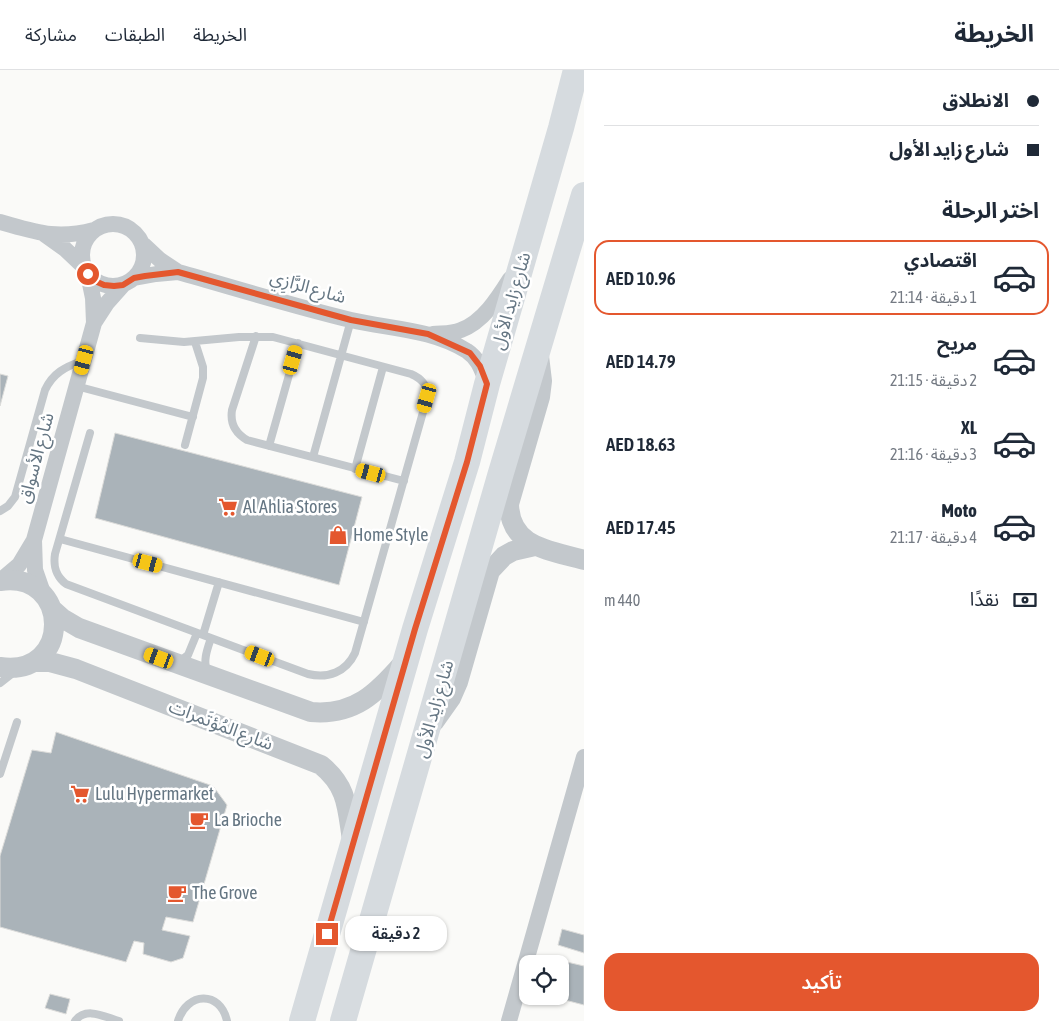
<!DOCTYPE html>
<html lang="ar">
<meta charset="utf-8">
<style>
:root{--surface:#fff;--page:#f2f2f3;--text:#1f2937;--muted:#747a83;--line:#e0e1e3;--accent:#e4572e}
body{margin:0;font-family:"Asap Condensed","Noto Sans Arabic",sans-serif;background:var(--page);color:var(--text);direction:rtl;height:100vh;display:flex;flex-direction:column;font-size:19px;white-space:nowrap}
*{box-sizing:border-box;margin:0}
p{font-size:16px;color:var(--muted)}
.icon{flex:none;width:28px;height:28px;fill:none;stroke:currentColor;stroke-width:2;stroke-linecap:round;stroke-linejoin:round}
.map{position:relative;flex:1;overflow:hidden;direction:ltr}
.details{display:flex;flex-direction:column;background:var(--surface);width:475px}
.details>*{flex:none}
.banner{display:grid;align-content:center;height:110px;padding:0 20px;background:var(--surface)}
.controls{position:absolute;left:519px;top:885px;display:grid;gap:10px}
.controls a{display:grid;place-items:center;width:50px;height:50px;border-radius:10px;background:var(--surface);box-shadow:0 1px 4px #0004;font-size:25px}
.end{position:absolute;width:22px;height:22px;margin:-11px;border:6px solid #e4572e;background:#fff;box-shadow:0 0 0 2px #fff}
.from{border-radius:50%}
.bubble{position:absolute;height:35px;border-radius:15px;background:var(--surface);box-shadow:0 1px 4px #0004;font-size:16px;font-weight:600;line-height:35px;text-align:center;direction:rtl}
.car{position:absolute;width:15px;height:30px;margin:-15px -8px;border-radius:6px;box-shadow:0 0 4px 1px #0007;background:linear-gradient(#f5c518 24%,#345 0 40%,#f5c518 0 76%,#345 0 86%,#f5c518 0)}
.banner b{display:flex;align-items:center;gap:18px;height:48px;font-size:19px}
.banner b+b{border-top:1px solid var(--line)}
.banner i{width:12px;height:12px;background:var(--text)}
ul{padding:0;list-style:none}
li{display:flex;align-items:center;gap:15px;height:75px;margin:0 10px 8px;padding:0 10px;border:2px solid transparent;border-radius:15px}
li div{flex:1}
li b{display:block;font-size:19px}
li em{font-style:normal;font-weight:600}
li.on{border-color:var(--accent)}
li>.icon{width:45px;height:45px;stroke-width:1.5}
h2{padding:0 20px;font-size:22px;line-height:60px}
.pay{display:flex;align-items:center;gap:12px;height:55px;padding:0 20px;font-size:19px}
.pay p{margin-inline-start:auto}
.cta{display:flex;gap:10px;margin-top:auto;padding:10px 20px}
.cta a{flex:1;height:58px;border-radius:15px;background:var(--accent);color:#fff;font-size:20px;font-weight:600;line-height:58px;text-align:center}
header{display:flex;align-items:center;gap:30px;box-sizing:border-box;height:70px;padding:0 25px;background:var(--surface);border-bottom:1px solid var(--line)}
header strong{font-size:24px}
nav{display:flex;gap:28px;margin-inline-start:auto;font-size:18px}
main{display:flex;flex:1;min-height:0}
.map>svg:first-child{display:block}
.building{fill:#aab3b9;stroke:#dcdcda}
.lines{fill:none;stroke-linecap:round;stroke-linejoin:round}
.service{stroke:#c3c8cc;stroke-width:8}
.minor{stroke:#c3c8cc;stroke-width:16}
.tertiary{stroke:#c3c8cc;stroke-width:20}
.primary{stroke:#d6dbdf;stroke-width:26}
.route{stroke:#e4572e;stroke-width:6}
.labels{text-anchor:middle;stroke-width:5;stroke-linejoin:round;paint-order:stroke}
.street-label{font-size:18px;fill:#657683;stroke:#fff}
.poi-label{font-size:18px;fill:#657683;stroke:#fff;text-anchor:start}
</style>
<header>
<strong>الخريطة</strong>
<nav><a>الخريطة</a><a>الطبقات</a><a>مشاركة</a></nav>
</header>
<main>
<section class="details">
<div class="banner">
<b><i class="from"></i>الانطلاق</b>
<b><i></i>شارع زايد الأول</b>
</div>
<h2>اختر الرحلة</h2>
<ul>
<li class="on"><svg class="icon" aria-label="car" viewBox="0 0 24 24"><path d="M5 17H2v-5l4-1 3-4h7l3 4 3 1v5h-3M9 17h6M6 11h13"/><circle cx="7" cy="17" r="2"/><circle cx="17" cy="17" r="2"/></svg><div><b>اقتصادي</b><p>1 دقيقة · 21:14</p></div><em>AED 10.96</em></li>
<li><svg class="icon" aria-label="car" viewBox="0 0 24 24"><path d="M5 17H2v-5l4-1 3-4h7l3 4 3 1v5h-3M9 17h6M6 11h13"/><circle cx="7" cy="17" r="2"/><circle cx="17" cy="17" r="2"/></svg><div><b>مريح</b><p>2 دقيقة · 21:15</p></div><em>AED 14.79</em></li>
<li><svg class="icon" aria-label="car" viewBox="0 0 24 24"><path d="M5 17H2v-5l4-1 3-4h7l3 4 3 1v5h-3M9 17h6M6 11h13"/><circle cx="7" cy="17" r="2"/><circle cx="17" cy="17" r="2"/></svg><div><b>XL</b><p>3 دقيقة · 21:16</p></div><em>AED 18.63</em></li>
<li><svg class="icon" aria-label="car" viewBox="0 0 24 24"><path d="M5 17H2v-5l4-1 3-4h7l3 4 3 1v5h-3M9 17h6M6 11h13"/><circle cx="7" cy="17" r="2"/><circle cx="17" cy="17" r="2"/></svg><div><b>Moto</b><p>4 دقيقة · 21:17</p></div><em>AED 17.45</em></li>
</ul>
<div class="pay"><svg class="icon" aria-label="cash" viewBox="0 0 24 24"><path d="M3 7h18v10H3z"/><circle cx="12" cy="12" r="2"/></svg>نقدًا<p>440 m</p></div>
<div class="cta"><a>تأكيد</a></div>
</section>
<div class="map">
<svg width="584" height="951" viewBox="0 0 584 951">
<rect width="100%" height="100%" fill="#fafaf8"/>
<path class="building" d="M0,304L8,306L0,336Z
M115,363L362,427L339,515L95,448Z
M56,662L213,716L227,735L193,852L166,847L162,860L190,866L183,888L171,892L143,884L144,873L134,871L126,892L0,857V786L32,680L51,683Z
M562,859L584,865V883L558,875Z
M567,892L584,896V935L557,928L560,926V919Z
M50,924L70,929L66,944L45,938Z"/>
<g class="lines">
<path class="service" d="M256,266L232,340C230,353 235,363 247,370L404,411
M76,316L193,347
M90,363L55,484C53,497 56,506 66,514L308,604C328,609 346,602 355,583L427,328C428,316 423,309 411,304L273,267H239L184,272L140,268
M185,375L203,308V297L195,272
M269,376L298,273
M313,387L351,250
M355,399L383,297
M0,441L8,436L15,427L45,320C53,303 65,297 82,291
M60,469L364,552
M203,565L219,512
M179,592L188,585L197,563
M207,603C203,590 207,580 211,568
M0,613L14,602
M0,704L17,652
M75,951C86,936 105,947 119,951
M178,951C187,922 220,920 227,951"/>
<path class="minor" d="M0,152C36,162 56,170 94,160
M82 185a31 31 0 1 1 62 0a31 31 0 1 1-62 0Z
M44,164L65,179L84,197
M144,175L160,190L178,202C235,218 293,236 351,250C390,259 432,259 467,281C479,289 482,301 487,313
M88,204L93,228L94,253
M134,208L156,204L178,202
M433,264C442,263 452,264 461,260C483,252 498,228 510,209
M34,470L35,500L43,523
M1,510L19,495L34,470L94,253L107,233L123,215
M509,951L584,687"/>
<path class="tertiary" d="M539,286L542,311L540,327L509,434C510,478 550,480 584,490
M0,511C71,500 73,608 0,597
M53,540L62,548L79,558L311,642C354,646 377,623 403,593
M34,592H50L76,599L321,695C348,717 347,738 352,770
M434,652L451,628L458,612L490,501L504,486L513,481L535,476"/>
<path class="primary" d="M302,951L415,559L467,392L487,314L561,58L576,0
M343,951L500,406L584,125"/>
</g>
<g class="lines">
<path class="route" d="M88,204L95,211L104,215L114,216L123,215L134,208L145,206L178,202L351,250L428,264L470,283L480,296L487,314L467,392L415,559L327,864"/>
</g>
<defs>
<g id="supermarket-bare" transform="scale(1.5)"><path d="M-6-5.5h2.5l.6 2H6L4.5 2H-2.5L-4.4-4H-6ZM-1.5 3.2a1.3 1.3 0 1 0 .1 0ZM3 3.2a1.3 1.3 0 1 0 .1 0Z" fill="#e4572e" stroke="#fff" stroke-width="2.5" paint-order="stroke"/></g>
<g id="shop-bare" transform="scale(1.5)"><path d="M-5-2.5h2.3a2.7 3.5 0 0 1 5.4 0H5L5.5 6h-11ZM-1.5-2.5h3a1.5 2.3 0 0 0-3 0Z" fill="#e4572e" stroke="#fff" stroke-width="2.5" paint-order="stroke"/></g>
<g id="cafe-bare" transform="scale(1.5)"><path d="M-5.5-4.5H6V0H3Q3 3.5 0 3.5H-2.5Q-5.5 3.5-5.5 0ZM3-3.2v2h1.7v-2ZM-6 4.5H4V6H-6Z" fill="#e4572e" stroke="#fff" stroke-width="2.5" paint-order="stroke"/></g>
</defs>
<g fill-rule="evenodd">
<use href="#supermarket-bare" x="228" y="437"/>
<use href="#shop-bare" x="338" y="465"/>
<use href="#supermarket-bare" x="80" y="724"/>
<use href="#cafe-bare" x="199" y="750"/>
<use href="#cafe-bare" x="177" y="823"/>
</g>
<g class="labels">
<g class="street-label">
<text transform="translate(308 217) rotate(16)" y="6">شارع الرَّازِي</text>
<text transform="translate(511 231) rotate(-74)" y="6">شارع زايد الأول</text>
<text transform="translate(36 388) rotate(-75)" y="6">شارع الأسواق</text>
<text transform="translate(434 639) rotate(-74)" y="6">شارع زايد الأول</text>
<text transform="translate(221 655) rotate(21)" y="6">شارع المُؤتَمرات</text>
</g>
<g class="poi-label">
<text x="243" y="443">Al Ahlia Stores</text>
<text x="353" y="471">Home Style</text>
<text x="95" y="730">Lulu Hypermarket</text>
<text x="214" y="756">La Brioche</text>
<text x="192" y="829">The Grove</text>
</g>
</g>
</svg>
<div class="controls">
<a><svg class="icon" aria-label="locate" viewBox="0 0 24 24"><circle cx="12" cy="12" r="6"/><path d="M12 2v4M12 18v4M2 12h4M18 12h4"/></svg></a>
</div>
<i class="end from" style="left:88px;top:204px"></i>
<i class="end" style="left:327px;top:864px"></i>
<div class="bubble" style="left:345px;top:846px;width:102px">2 دقيقة</div>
<i class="car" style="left:84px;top:290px;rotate:195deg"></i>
<i class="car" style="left:293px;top:290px;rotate:16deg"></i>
<i class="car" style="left:427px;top:328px;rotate:196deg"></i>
<i class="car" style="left:371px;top:403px;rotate:285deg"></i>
<i class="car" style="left:148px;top:493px;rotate:105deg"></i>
<i class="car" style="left:260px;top:586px;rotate:291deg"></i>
<i class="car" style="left:159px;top:588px;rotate:290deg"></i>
</div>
</main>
